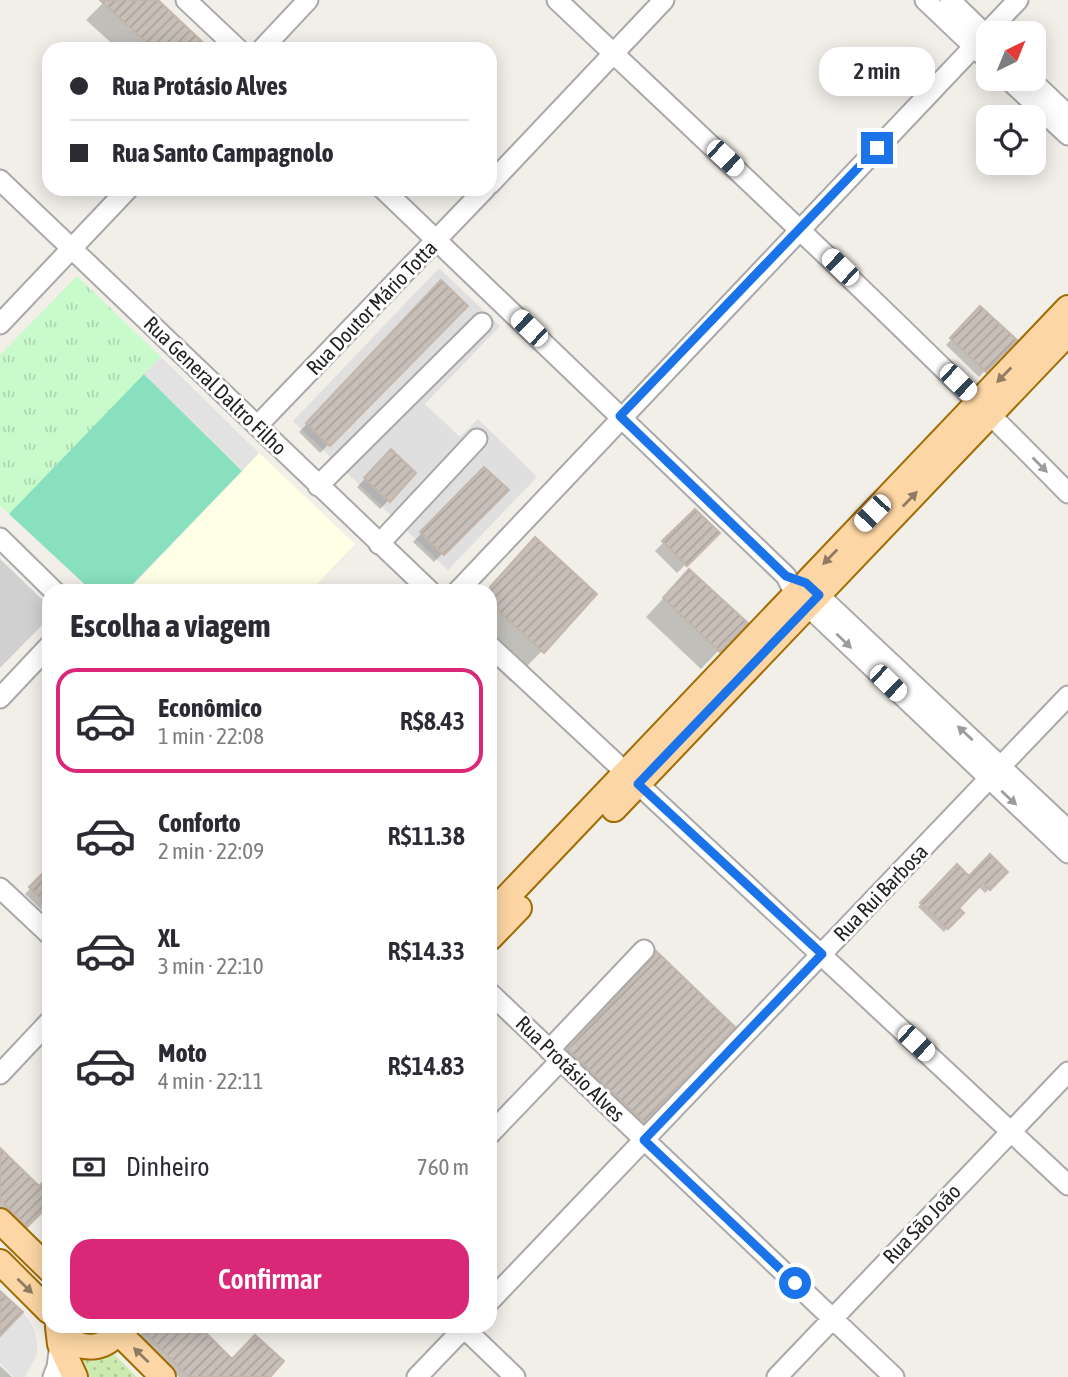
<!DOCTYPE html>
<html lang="pt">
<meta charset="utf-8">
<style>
:root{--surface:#fff;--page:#f7f7f7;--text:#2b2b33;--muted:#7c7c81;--line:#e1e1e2;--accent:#db2777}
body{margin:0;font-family:"Asap Condensed",sans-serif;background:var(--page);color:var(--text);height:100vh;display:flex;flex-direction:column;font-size:26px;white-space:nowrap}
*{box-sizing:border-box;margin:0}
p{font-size:23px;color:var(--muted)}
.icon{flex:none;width:38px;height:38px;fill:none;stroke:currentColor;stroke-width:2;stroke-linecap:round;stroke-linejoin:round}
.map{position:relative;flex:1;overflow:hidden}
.side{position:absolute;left:42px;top:584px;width:455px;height:749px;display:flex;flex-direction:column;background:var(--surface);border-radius:21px;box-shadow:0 4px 18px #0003}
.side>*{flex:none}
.guide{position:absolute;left:42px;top:42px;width:455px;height:154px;border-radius:21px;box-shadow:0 4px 18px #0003;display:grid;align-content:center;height:154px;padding:0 28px;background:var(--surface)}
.needle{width:46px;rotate:43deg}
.buttons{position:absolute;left:976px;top:21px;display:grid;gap:14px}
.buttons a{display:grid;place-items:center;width:70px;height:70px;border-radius:14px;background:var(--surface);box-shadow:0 4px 18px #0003;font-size:35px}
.end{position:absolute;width:32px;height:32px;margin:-16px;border:9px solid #1a73e8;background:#fff;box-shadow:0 0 0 4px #fff}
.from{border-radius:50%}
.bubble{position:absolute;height:49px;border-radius:21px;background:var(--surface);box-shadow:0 4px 18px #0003;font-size:23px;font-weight:600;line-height:49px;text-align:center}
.car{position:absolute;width:21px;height:42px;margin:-21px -10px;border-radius:9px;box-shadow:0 0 5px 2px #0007;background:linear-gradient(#fff 24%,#345 0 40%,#fff 0 76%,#345 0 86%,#fff 0)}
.guide b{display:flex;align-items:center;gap:24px;height:66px;font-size:26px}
.guide b+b{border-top:2px solid var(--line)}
.guide i{width:18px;height:18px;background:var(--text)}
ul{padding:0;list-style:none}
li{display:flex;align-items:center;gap:21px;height:105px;margin:0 14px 10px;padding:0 14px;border:4px solid transparent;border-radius:21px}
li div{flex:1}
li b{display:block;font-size:26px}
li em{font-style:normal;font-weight:600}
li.on{border-color:var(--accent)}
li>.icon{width:63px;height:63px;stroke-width:1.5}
h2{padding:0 28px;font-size:32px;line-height:84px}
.pay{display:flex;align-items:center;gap:18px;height:77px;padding:0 28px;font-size:26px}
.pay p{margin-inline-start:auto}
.action{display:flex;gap:14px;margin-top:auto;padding:14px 28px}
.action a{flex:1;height:80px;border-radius:21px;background:var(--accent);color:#fff;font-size:28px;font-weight:600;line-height:80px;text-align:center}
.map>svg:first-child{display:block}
.residential{fill:#e0dfdf}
.education{fill:#ffffe5}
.religious{fill:#d0d0d0}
.grass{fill:url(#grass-dots)}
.park{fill:url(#park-tufts)}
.pitch{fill:#88e0be}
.parking{fill:#e2e2e2}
.shadow{fill:#0003}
.building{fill:url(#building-hatch);stroke:#c4b6ab;stroke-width:2}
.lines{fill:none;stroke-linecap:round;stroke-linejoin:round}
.minor-casing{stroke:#a9a9a9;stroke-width:23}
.major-casing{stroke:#a06b00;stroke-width:28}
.minor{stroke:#fff;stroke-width:19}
.major{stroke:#fcd6a4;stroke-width:24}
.oneway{fill:#8f7c63}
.oneway2{fill:#9c9c9c}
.route{stroke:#1a73e8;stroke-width:9}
.labels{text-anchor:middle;stroke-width:6;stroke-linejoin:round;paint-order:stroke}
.street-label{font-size:21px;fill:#222;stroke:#fff}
</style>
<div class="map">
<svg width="1068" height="1377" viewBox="0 0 1068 1377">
<defs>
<pattern id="grass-dots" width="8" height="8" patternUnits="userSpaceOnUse" patternTransform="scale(1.75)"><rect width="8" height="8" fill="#cdebb0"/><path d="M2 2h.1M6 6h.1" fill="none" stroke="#b0c997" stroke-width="1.8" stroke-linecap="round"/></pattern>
<pattern id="park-tufts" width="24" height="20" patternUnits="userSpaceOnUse" patternTransform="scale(1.75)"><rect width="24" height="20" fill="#c8facc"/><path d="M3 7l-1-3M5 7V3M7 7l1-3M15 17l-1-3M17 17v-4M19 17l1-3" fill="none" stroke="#acd6af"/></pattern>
<pattern id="building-hatch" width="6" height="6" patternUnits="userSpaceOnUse" patternTransform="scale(1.75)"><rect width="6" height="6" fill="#c7bfb8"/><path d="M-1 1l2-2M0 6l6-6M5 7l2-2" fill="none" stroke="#aba49e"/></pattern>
</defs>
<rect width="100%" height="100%" fill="#f2efe9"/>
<path class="residential" d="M439,268L500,326L425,404L460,437L478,419L537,477L448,570L293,421Z"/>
<path class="education" d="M259,453L355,544L310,591L127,592Z"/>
<path class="religious" d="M0,559L49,606V618L0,668Z"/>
<path class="grass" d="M113,1353L137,1377H85L74,1356L92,1361Z"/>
<path class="park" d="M77,276L161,357L9,514L0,505V355Z"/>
<path class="pitch" d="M144,374L242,471L126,591H92L9,514Z"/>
<path class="parking" d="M161,357L259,453L242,471L144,374Z
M23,1312L34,1329L37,1342V1354L25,1377H14L0,1363V1336Z"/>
<path class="shadow" d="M106,0H155L207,49H118L86,20Z
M441,282L466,306L320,453L299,432Z
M980,309L1014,340L979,377L946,345Z
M383,460L389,500L380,509L357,487Z
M484,469L506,490L434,562L413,542Z
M695,511L717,533L677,573L655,551Z
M535,540L542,651L511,682L490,662V592H485Z
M671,590L719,650L701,669L646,617Z
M957,867L969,878L1006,872L985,893L978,886L956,908L961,913L944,932L918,907Z
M49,869V917L25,894Z
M656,954L733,1027L634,1129L560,1058L645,969Z
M0,1151L39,1188L49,1187V1202L18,1233L0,1216Z
M148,1326L267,1377H179L138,1338Z
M0,1366L12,1377H0Z"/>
<path class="building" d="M100,0H158L210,49H153Z
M441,280L468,306L330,446L306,423Z
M980,306L1017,340L986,372L950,338Z
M391,449L416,473L390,502L364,478Z
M484,467L509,490L444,555L420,532Z
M695,509L720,533L687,566L662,541Z
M535,537L597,594L544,653L490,603V587Z
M689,569L748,623L720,652L663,598Z
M990,854L1008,872L990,890L983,883L959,908L964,913L948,929L920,903L957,864L969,876Z
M49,867V906L29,887Z
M656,951L735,1027L644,1122L567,1049L653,958Z
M0,1148L39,1186L49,1176V1205L27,1227L0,1200Z
M0,1291L23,1312L0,1336Z
M138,1326H199L232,1359L255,1335L284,1361L270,1377H189Z"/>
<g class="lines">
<g class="minor-casing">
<path id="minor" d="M186,0L238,49
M557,0C729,163 902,324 1068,493
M925,0L989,61
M950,0L989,38
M262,49L308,0
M1008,79L1068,135
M1030,79L1068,115
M0,180L431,592
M490,184L664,0
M383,189L786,576L795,594L1068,853
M0,324L128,189
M257,426L485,189
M318,486L482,323
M0,538L55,592
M379,544L477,439
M809,586L1068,830
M457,592L1018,0
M490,646L1068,1185
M0,698L49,646
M0,888L49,934
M490,993L894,1377
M549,1050L644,950
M0,1074L49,1022
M490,1134L561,1060
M490,1301L1068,696
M462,1326L515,1377
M53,1377L57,1367L60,1344
M417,1377L466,1326
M777,1377L1068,1072"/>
</g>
<g class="major-casing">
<path id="major" d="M614,809L1068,333
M490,915L1068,308
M490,938L519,908
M0,1221L49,1269
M0,1262L49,1311
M58,1326C72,1353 108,1354 121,1326
M58,1327L60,1344L75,1377
M118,1332L163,1377"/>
</g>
<use href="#minor" class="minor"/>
<use href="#major" class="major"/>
</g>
<defs><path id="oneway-solid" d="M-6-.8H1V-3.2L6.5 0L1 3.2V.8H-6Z" transform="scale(1.75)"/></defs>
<g class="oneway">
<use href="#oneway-solid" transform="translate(1004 375) rotate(134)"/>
<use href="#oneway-solid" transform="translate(910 499) rotate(-46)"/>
<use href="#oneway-solid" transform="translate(830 557) rotate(134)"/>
<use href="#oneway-solid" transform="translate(25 1286) rotate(44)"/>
<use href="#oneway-solid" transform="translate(141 1355) rotate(-136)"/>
</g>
<g class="oneway2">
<use href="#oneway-solid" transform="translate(1040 465) rotate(45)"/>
<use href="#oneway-solid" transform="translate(844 641) rotate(44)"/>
<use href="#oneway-solid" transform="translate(965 733) rotate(-137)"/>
<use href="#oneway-solid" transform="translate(1009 798) rotate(43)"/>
</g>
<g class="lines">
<path class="route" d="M795,1283L644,1140L822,954L638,784L819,595L806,583L786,576L620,416L877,148"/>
</g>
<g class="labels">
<g class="street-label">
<text transform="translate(372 308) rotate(-46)" y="7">Rua Doutor Mário Totta</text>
<text transform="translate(215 386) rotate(44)" y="7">Rua General Daltro Filho</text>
<text transform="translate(881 893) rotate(-46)" y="7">Rua Rui Barbosa</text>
<text transform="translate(570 1069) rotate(44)" y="7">Rua Protásio Alves</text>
<text transform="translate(922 1224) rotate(-46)" y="7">Rua São João</text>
</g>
</g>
</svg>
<div class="buttons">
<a><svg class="needle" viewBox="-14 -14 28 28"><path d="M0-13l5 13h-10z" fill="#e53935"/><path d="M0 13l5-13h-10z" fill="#7c7c81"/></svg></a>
<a><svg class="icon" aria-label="locate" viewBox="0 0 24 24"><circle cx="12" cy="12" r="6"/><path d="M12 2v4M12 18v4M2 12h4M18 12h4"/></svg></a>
</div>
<i class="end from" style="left:795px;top:1283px"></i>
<i class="end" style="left:877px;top:148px"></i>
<div class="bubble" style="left:819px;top:47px;width:116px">2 min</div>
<i class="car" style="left:725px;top:158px;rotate:133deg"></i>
<i class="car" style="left:840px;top:267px;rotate:314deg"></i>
<i class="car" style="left:529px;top:328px;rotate:314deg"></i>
<i class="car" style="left:958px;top:382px;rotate:134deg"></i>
<i class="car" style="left:872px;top:513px;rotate:224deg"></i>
<i class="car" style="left:888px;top:683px;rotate:134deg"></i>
<i class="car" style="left:916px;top:1043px;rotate:133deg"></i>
<div class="guide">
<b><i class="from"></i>Rua Protásio Alves</b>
<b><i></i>Rua Santo Campagnolo</b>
</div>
<section class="side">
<h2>Escolha a viagem</h2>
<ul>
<li class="on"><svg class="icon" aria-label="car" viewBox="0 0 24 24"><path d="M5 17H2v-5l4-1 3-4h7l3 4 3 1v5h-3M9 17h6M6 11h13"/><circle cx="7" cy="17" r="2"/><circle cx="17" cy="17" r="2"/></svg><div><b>Econômico</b><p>1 min · 22:08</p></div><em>R$8.43</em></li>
<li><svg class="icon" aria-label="car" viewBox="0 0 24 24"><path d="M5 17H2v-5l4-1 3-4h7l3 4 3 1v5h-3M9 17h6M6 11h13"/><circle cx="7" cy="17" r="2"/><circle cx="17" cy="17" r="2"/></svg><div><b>Conforto</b><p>2 min · 22:09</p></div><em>R$11.38</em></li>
<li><svg class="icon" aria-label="car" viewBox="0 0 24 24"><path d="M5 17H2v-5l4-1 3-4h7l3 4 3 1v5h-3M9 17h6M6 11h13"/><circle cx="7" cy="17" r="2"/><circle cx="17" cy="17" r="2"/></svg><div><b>XL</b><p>3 min · 22:10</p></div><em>R$14.33</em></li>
<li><svg class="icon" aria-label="car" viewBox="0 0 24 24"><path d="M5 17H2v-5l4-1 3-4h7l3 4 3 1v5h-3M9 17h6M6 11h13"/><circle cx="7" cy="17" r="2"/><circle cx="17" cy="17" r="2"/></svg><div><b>Moto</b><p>4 min · 22:11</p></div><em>R$14.83</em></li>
</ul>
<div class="pay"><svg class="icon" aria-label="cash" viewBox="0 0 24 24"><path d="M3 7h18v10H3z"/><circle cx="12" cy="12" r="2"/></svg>Dinheiro<p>760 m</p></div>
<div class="action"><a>Confirmar</a></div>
</section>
</div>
